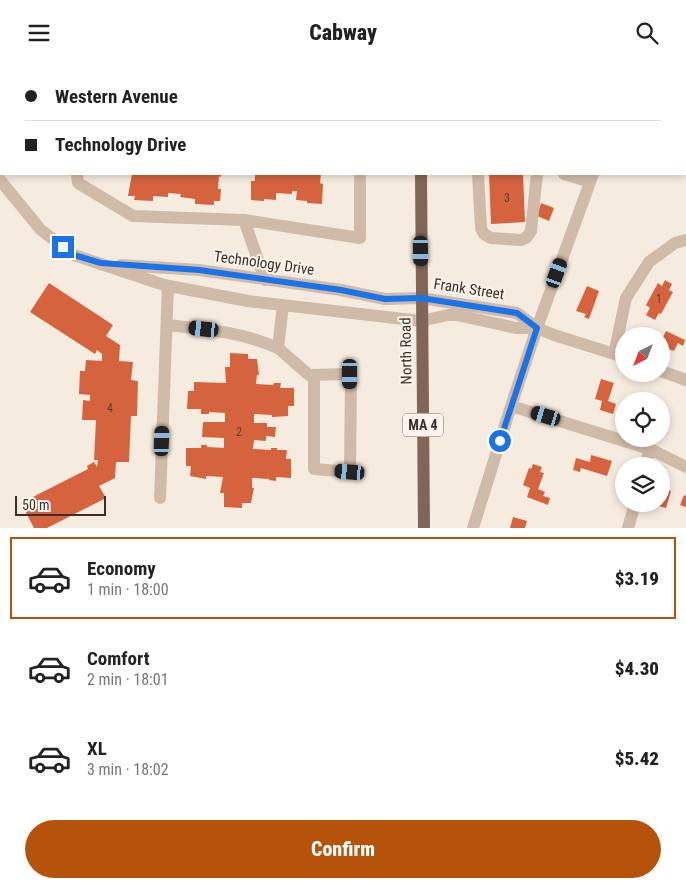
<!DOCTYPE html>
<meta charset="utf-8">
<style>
:root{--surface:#fff;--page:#f6f6f6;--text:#222;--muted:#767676;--line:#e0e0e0;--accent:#b45309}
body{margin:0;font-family:"Roboto Condensed",sans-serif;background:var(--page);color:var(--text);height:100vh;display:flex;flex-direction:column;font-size:19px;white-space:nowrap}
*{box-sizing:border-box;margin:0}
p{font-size:16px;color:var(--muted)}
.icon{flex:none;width:28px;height:28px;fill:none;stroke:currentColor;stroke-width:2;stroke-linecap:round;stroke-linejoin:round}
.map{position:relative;height:463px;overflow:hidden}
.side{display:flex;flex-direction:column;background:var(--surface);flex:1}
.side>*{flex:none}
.hud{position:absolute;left:0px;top:0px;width:686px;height:110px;box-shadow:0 2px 8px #0003;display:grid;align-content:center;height:110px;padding:0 25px;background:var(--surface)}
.needle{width:32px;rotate:222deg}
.buttons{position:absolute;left:615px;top:262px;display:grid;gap:10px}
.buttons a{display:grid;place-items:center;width:55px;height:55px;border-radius:50%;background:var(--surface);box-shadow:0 2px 8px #0003;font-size:25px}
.scale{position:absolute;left:15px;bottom:12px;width:91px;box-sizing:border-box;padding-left:5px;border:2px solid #3c2f29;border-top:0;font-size:14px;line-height:18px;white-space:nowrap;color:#3c2f29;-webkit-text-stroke:4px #fcf5ed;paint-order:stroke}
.end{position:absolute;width:22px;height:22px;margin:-11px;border:6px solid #1a73e8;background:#fff;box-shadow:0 0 0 2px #fff}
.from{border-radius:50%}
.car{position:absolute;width:15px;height:30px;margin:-15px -8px;border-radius:6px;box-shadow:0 0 4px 1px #0007;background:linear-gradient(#222 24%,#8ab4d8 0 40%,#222 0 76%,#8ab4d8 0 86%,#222 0)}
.hud b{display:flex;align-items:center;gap:18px;height:48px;font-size:19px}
.hud b+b{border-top:1px solid var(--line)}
.hud i{width:12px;height:12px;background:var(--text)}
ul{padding:9px 0 0;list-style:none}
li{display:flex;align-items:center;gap:15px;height:82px;margin:0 10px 8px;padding:0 15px;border:2px solid transparent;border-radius:0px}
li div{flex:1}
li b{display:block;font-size:19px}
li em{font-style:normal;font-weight:800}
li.on{border-color:var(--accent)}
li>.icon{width:45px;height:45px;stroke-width:1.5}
.button{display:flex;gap:10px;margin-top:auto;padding:10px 25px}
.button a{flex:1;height:58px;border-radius:30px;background:var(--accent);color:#fff;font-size:20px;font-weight:800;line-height:58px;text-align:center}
header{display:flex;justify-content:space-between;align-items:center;height:65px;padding:0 25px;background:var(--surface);font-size:22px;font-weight:800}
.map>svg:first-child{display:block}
.building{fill:#d4633e}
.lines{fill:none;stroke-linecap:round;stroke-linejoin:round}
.minor{stroke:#d0bba9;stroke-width:12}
.major{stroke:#806659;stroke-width:12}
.route{stroke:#1a73e8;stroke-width:6}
.labels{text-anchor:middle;stroke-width:4;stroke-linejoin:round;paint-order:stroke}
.number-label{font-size:12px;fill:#623c2e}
.shield{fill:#fcf5ed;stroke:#766a64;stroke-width:1}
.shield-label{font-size:14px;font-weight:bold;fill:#3c2f29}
.street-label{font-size:15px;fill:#3c2f29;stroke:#fcf5ed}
</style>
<header><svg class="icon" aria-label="menu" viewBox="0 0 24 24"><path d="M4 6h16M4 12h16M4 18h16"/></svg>Cabway<svg class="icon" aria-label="search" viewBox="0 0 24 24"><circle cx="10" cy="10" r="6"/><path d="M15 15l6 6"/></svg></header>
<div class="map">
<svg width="686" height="463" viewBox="0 0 686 463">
<rect width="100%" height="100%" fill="#f6ebdf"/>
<path class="building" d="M132,109H221V112L219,111L218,124H221L220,136H214V140L195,139V134L180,132L181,129L168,128V132L153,131V136L134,135L135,131H128Z
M255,109H321L320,118L323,119L322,139L307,138V136L296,135L297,126H292V129L276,128V135L264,134V136L251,135V116H255Z
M489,109H523L525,157L491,159Z
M541,138L554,143L549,156L537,151Z
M665,215L672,219L669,225L673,227L661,249L659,248L655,255L646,250L650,243L646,240L658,218L662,221Z
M49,218L113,260L106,271L120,280L119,296L133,297L131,315L138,316L137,351H131L129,397H116L115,413L99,421L106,433L47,463H34L21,438L88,404L87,401L94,397L97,402L98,395H94L96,355H82L83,335L90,336V330L79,329L80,306H85L86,295L102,296V289L97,285L95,289L30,247Z
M587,221L599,226L589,254L584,252L586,249L576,246Z
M666,266L685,275L683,281L678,278L674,286L665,283V281L661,279V276Z
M230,288L248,289V294H257L259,310H257L256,319L273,320L274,318H281L280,323H294V341H288V351L272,352V350L254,349V358H267V362H276L275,372L266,371V376L254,375L253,384L271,385V383H277V385H287L286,394H291V413L276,412V416L269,415V414L252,413V423H254L251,438H242V443L224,442V428H220L223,412L206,411V414L190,411L191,401H186V383H201V380H207V382L224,383V373L202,372L203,357H225V348L209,347V349H201V344H187L188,326H194V317L226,318L225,302H230Z
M601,314L614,318L608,336L616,339L613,349L600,345L602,336L595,334Z
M661,344L668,346L664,360L661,359Z
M591,390L612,396L607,411L581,403L580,407L573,405L576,393L590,397Z
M533,399L542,402L540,407L544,408L538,424L545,427L543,431L550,433L548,440L527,432L530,423L523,420L529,403L531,404Z
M661,423L671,426L666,443L651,439H661Z
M684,430L686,431V442L680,440Z
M513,452L527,456L525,463H510Z"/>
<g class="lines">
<path class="minor" d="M7,0H12
M43,0V1
M312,0L319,1
M471,0V1
M74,1L76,0
M544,1V0
M632,1V0
M0,55L1,54
M77,109L78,118L133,151L244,155L360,173V109
M478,109L481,163L484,169L491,173L521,175L526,173L531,166L537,109
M564,109L590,117
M0,115L41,165L74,190L164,220L248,236L421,256L448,250H457L516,263H537
M244,155L265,215
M121,200L199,205L341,225L385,234L421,233L517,248L537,263L554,270L624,292
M283,240L278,283L309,310L351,309L350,407L314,404V310
M167,260C205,264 242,267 278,283
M614,289L626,233L649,197L675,178L686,175
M661,306L686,315
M511,341L650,384L686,402
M645,401L650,384
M160,433L168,221
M473,463L511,341L537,263L593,109
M628,463L635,439"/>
<path class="major" d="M419,0V1
M421,109L424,463"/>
</g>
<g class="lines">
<path class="route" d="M63,182L74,190L101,198L199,205L341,225L385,234L421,233L517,248L537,263L500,376"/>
</g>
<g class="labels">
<g class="number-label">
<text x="507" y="137">3</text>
<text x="659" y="238">1</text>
<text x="110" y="347">4</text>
<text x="239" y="371">2</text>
</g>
<rect class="shield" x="403" y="348.5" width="40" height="23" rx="4"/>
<g class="shield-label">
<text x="423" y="365">MA 4</text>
</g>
<g class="street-label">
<text transform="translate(264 198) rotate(8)" y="5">Technology Drive</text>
<text transform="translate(469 224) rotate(9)" y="5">Frank Street</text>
<text transform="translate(406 286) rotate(-91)" y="5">North Road</text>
</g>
</g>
</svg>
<div class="buttons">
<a><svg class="needle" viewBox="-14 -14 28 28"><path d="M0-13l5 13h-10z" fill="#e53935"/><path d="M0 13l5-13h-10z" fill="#767676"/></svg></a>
<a><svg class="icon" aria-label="locate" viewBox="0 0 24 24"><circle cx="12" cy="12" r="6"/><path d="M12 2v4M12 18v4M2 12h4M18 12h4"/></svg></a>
<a><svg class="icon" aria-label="layers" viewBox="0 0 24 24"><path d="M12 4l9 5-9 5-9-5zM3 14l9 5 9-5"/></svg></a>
</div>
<div class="scale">50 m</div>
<i class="end from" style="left:500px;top:376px"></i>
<i class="end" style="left:63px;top:182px"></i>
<i class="car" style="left:421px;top:186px;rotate:179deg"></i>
<i class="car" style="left:557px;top:208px;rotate:20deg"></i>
<i class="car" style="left:204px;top:264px;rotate:276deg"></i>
<i class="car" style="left:350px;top:309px;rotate:180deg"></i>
<i class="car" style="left:546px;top:351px;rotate:287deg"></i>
<i class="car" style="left:162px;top:376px;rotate:2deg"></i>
<i class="car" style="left:350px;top:407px;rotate:275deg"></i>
<div class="hud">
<b><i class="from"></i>Western Avenue</b>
<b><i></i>Technology Drive</b>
</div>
</div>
<section class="side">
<ul>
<li class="on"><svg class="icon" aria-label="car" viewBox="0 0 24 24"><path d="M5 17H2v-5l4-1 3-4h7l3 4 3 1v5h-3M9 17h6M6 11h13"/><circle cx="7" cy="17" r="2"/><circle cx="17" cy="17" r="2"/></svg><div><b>Economy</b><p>1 min · 18:00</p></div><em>$3.19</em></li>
<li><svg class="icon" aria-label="car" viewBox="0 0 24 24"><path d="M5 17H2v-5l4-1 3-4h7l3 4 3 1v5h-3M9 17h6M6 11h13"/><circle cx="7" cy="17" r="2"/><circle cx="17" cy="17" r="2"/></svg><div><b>Comfort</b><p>2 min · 18:01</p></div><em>$4.30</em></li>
<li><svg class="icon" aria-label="car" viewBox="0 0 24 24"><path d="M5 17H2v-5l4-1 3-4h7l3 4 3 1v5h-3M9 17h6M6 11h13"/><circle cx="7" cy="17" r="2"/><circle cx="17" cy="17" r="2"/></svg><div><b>XL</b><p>3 min · 18:02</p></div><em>$5.42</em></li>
</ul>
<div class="button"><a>Confirm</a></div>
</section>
